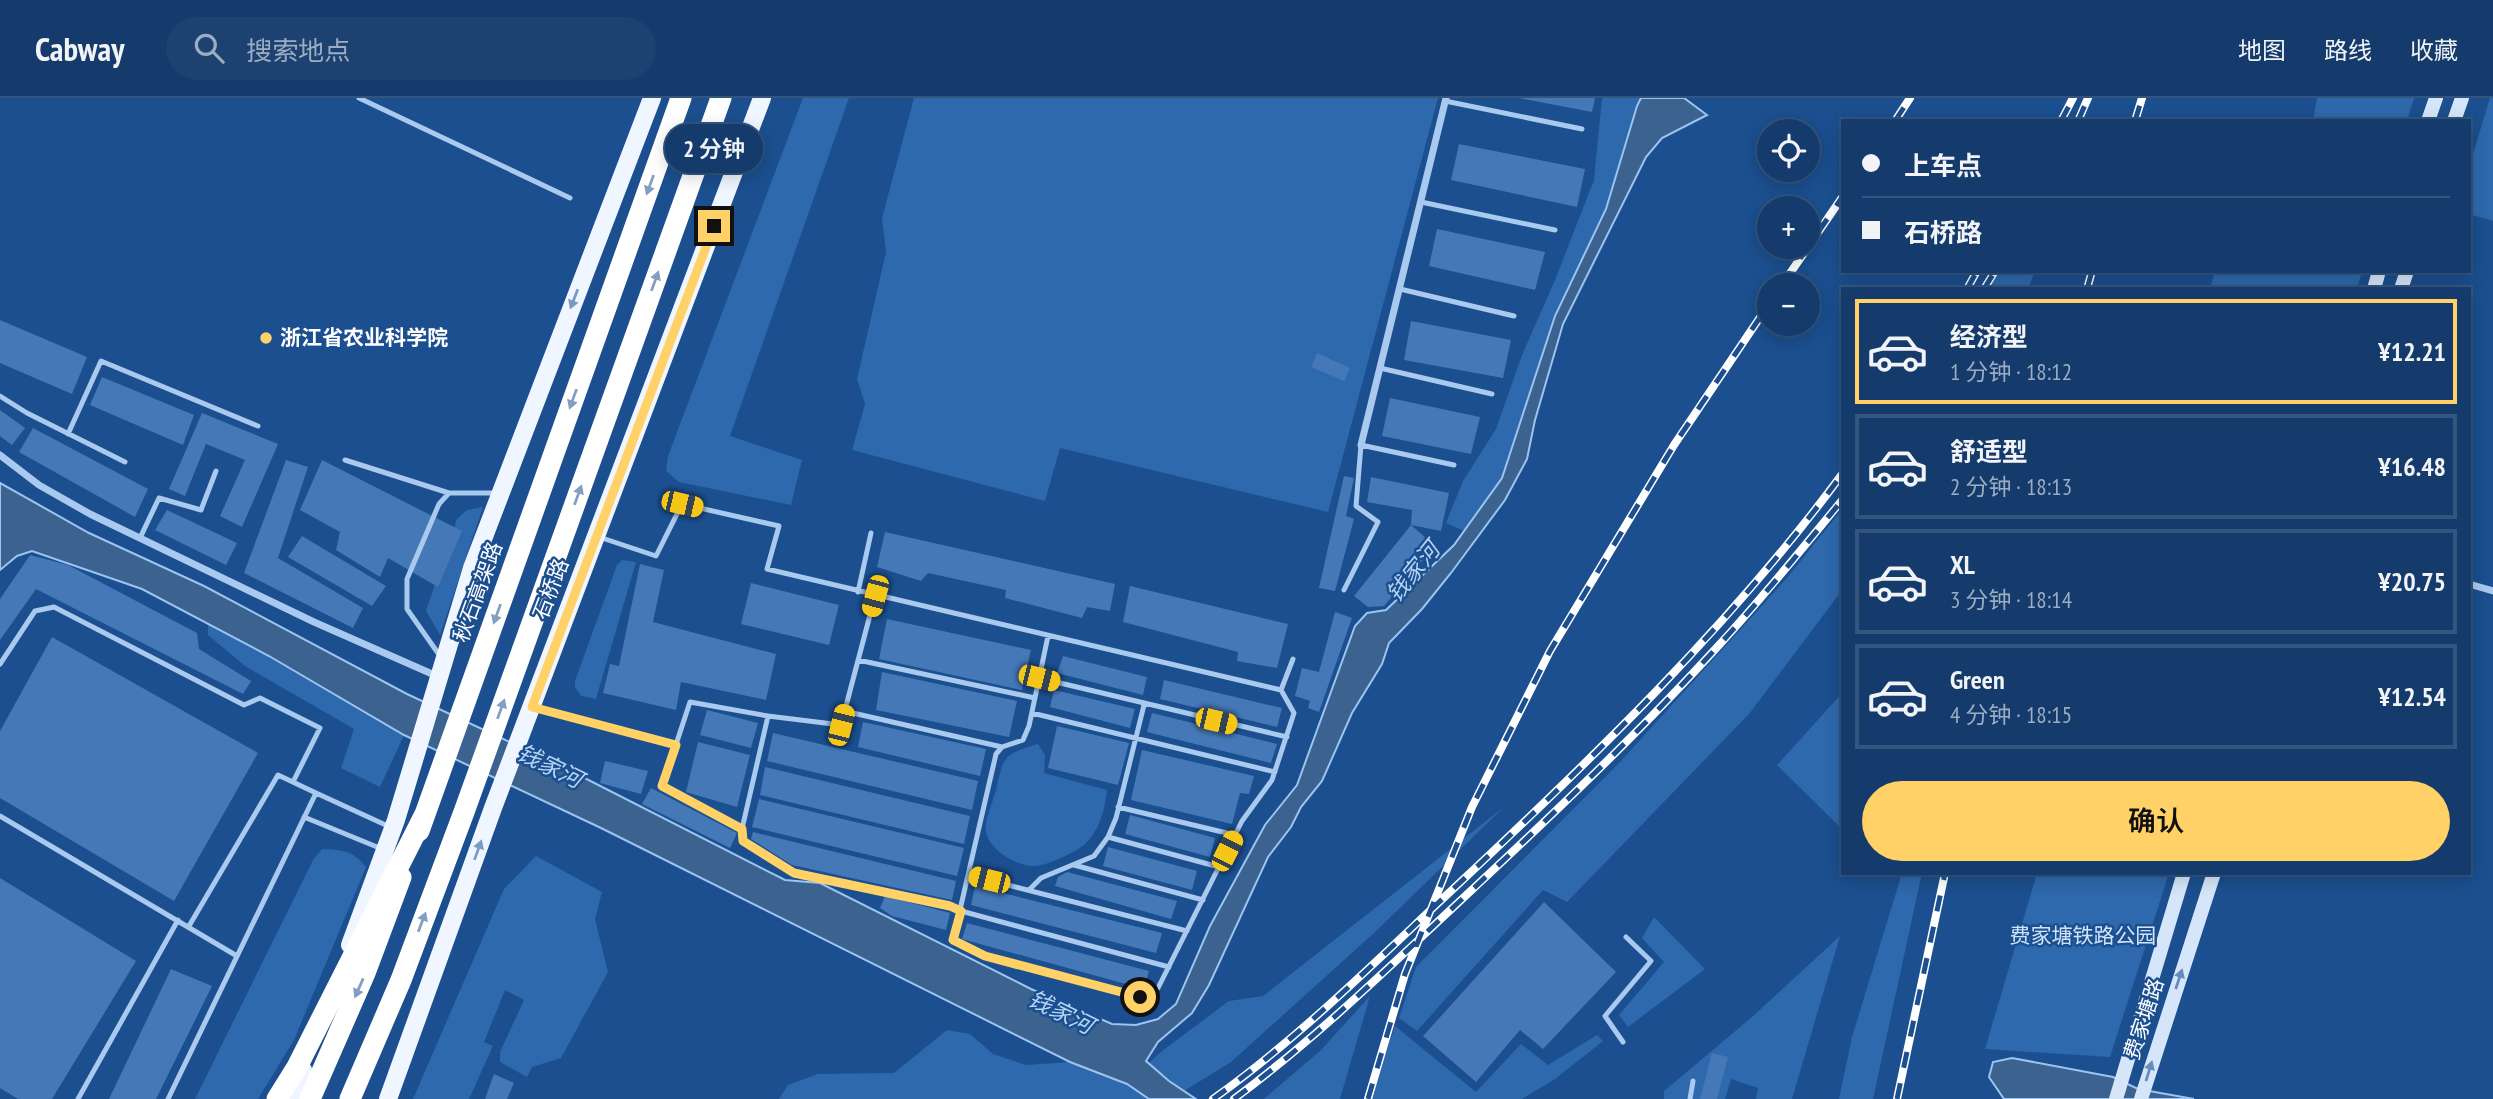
<!DOCTYPE html>
<html lang="zh">
<meta charset="utf-8">
<style>
:root{--surface:#143b6b;--page:#1d4271;--text:#f1f3f6;--muted:#9dadc1;--line:#33557e;--accent:#ffd166}
body{margin:0;font-family:"PT Sans Narrow","Noto Sans SC",sans-serif;background:var(--page);color:var(--text);height:100vh;display:flex;flex-direction:column;font-size:26px;white-space:nowrap}
*{box-sizing:border-box;margin:0}
p{font-size:23px;color:var(--muted)}
.icon{flex:none;width:38px;height:38px;fill:none;stroke:currentColor;stroke-width:2;stroke-linecap:round;stroke-linejoin:round}
.map{position:relative;flex:1;overflow:hidden}
.details{position:absolute;left:1841px;top:189px;width:630px;height:588px;display:flex;flex-direction:column;background:var(--surface);border-radius:0px;box-shadow:0 4px 18px #0003,0 0 0 2px var(--line)}
.details>*{flex:none}
.hud{position:absolute;left:1841px;top:21px;width:630px;height:154px;border-radius:0px;box-shadow:0 4px 18px #0003,0 0 0 2px var(--line);display:grid;align-content:center;height:154px;padding:0 21px;background:var(--surface)}
.controls{position:absolute;left:1757px;top:21px;display:grid;gap:14px}
.controls a{display:grid;place-items:center;width:63px;height:63px;border-radius:50%;background:var(--surface);box-shadow:0 4px 18px #0003,0 0 0 2px var(--line);font-size:35px}
.end{position:absolute;width:32px;height:32px;margin:-16px;border:9px solid #ffd166;background:#111;box-shadow:0 0 0 4px #111}
.from{border-radius:50%}
.bubble{position:absolute;height:49px;border-radius:24px;background:var(--surface);box-shadow:0 4px 18px #0003,0 0 0 2px var(--line);font-size:23px;font-weight:600;line-height:49px;text-align:center}
.car{position:absolute;width:21px;height:42px;margin:-21px -10px;border-radius:9px;box-shadow:0 0 5px 2px #0007;background:linear-gradient(#f5c518 24%,#345 0 40%,#f5c518 0 76%,#345 0 86%,#f5c518 0)}
.hud b{display:flex;align-items:center;gap:24px;height:66px;font-size:26px}
.hud b+b{border-top:2px solid var(--line)}
.hud i{width:18px;height:18px;background:var(--text)}
ul{padding:12px 0 0;list-style:none}
li{display:flex;align-items:center;gap:21px;height:105px;margin:0 14px 10px;padding:0 7px;border:4px solid var(--line);border-radius:0px}
li div{flex:1}
li b{display:block;font-size:26px}
li em{font-style:normal;font-weight:600}
li.selected{border-color:var(--accent)}
li>.icon{width:63px;height:63px;stroke-width:1.5}
.button{display:flex;gap:14px;margin-top:auto;padding:14px 21px}
.button a{flex:1;height:80px;border-radius:42px;background:var(--accent);color:#111;font-size:28px;font-weight:600;line-height:80px;text-align:center}
header{display:flex;align-items:center;gap:42px;box-sizing:border-box;height:98px;padding:0 35px;background:var(--surface);border-bottom:2px solid var(--line)}
header strong{font-size:33px}
nav{display:flex;gap:38px;margin-inline-start:auto;font-size:24px}
.search{width:490px;height:63px;background:var(--page);display:flex;align-items:center;gap:18px;box-sizing:border-box;padding:0 24px;border-radius:38px;color:var(--muted);font-size:26px}
.map>svg:first-child{display:block}
.green{fill:#2e69ad}
.water{fill:#3c6290;stroke:#9cc4f0;stroke-width:2}
.building{fill:#4478b7}
.lines{fill:none;stroke-linecap:round;stroke-linejoin:round}
.lane{stroke:#a9c9ee;stroke-width:5}
.street{stroke:#a9c9ee;stroke-width:7}
.secondary{stroke:#d6e6fa;stroke-width:14}
.primary{stroke:#f0f6ff;stroke-width:18}
.highway{stroke:#fff;stroke-width:21}
.rail-casing{stroke:#fff;stroke-width:8}
.rail{stroke:#1b4f8f;stroke-width:5;stroke-dasharray:16;stroke-linecap:butt}
.highway-bridge{stroke:#fff;stroke-width:21}
.oneway{fill:#829ec1}
.oneway2{fill:#7b9ac1}
.oneway3{fill:#668bba}
.route{stroke:#ffd166;stroke-width:9}
.poi-dot{fill:#ffd166;stroke:#1b4f8f;stroke-width:2.5}
.labels{text-anchor:middle;stroke-width:5;stroke-linejoin:round;paint-order:stroke}
.poi-label{font-size:21px;font-weight:bold;fill:#fff;stroke:#1b4f8f;text-anchor:start}
.street-label{font-size:21px;fill:#fff;stroke:#1b4f8f}
.park-label{font-size:21px;fill:#cfe3fa;stroke:#1b4f8f}
.water-label{font-size:23px;font-style:italic;fill:#b5d3f5;stroke:#1b4f8f}
</style>
<header>
<strong>Cabway</strong>
<div class="search"><svg class="icon" aria-label="search" viewBox="0 0 24 24"><circle cx="10" cy="10" r="6"/><path d="M15 15l6 6"/></svg>搜索地点</div>
<nav><a>地图</a><a>路线</a><a>收藏</a></nav>
</header>
<div class="map">
<svg width="2493" height="1001" viewBox="0 0 2493 1001">
<rect width="100%" height="100%" fill="#1b4f8f"/>
<path class="green" d="M803,0H849L730,338L802,362L791,407L679,384L666,373L668,358Z
M914,0H1438L1328,414L1060,350L1045,403L852,352L865,306L857,281L886,154L882,120Z
M1602,0H1641L1637,8L1606,111L1555,218L1502,380L1464,433L1446,425L1463,383L1496,331L1522,257L1555,182L1594,82Z
M2317,0H2414L2407,23H2313Z
M2490,0H2493V123L2469,116V69Z
M1999,173H2035L2028,191H1989Z
M2215,173H2362L2357,191H2210Z
M483,409L440,537L426,513L457,421L467,412Z
M1843,410V491L1749,616L1567,804L1543,792L1417,933L1399,920L1416,869L1620,664L1787,480Z
M622,462L636,464L596,601L581,598L575,589V583L617,467Z
M208,526L269,558L404,637L380,689L341,670L354,631L245,568L208,537Z
M1843,594V732L1777,667Z
M1038,646L1045,657L1044,675L1107,692C1105,711 1100,732 1085,746C1078,753 1046,768 1036,768C1018,769 990,753 986,734C984,723 993,704 996,692C1004,657 1003,657 1038,646Z
M1504,709L1374,835L1231,964L1171,1001H779L788,987L818,976L894,975L947,932L970,936L993,956L1026,967L1070,964L1127,985L1162,953L1229,903L1263,898Z
M322,751C342,752 353,752 366,769L294,942L258,1001H195L313,762Z
M536,758L602,794L595,821L608,874L561,960L532,969L527,979L500,964V954L524,902L505,892L484,944L493,948L469,1001H413L504,791Z
M1902,775H1922L1873,1001H1839L1852,939Z
M2037,775H2169L2110,959L1985,951Z
M1654,819L1705,871L1628,929L1619,917L1664,864L1642,840Z
M1840,838L1792,1001H1756L1758,990L1731,981L1725,1001H1664V993L1752,919Z
M1370,898L1340,1001H1264L1321,952Z
M1395,928L1476,994L1521,946L1548,967L1597,937L1603,943L1555,981L1522,1001H1370Z"/>
<path class="water" d="M1641,0H1684L1707,17L1662,40L1646,59L1563,226L1535,322L1527,361L1505,402L1451,475L1422,511L1389,545L1382,566L1352,615L1322,683L1301,709L1291,729L1268,759L1209,887L1192,915L1158,944L1146,963L1169,983L1196,1001H1149L1127,986L1070,964L601,730L404,637L269,558L142,491L32,453L17,458L0,472V385L89,435L204,488L407,596L563,669L785,782L820,785L1031,891L1112,926L1136,927L1158,921L1176,906L1210,828L1265,727L1297,687L1355,528L1367,515L1386,512L1454,447L1502,380L1555,218L1606,111L1637,8Z
M2012,960L2113,979L2138,991L2194,1001H2004L1989,979L1993,964Z"/>
<path class="building" d="M1519,0H1595L1592,14Z
M1459,46L1585,71L1577,109L1451,82Z
M1437,131L1545,154L1535,192L1429,168Z
M0,222L87,259L72,296L0,265Z
M1411,223L1511,242L1503,280L1404,262Z
M1317,255L1350,270L1344,283L1311,269Z
M102,279L194,317L183,347L90,307Z
M1390,300L1480,319L1471,356L1382,338Z
M0,312L25,330L12,347L0,338Z
M202,315L278,346L242,429L220,418L245,362L206,346L185,398L169,391Z
M33,330L148,391L135,419L19,354Z
M286,362L308,369L278,460L363,510L353,530L244,475Z
M322,362L462,433L438,489L388,460L380,479L336,452L340,434L300,412Z
M1344,378L1354,380L1346,418L1354,421L1335,493L1319,490Z
M1371,379L1449,395L1441,433L1411,427L1412,412L1367,404Z
M167,412L237,445L226,467L155,432Z
M1411,427L1435,448L1384,508L1368,509L1354,498Z
M885,434L1115,486L1110,513L1087,509L1082,520L1005,500L1006,492L928,475L921,483L877,469Z
M302,438L386,488L372,508L288,459Z
M30,457L68,467L197,535L199,551L251,583L243,596L36,491L0,542V501Z
M640,466L664,472L653,524L776,556L766,602L681,584L676,612L603,595L610,566L619,568Z
M751,485L839,507L829,547L741,526Z
M1130,488L1288,526L1277,570L1237,563L1238,554L1123,524Z
M1335,514L1352,520L1319,614L1308,610L1310,603L1295,598L1302,570L1319,574Z
M887,521L1031,552L1022,592L879,561Z
M52,539L258,655L174,803L0,700V633Z
M1063,558L1147,579L1143,597L1057,575Z
M882,574L1017,603L1009,639L876,612Z
M1164,582L1282,610L1277,629L1160,601Z
M1054,592L1135,611L1130,630L1050,609Z
M707,612L758,625L751,650L700,637Z
M1152,615L1277,646L1271,665L1147,634Z
M863,624L986,651L980,678L858,649Z
M1057,628L1129,645L1118,687L1048,670Z
M773,635L978,683L972,712L767,663Z
M698,644L750,657L737,709L686,694Z
M1142,652L1254,678L1249,696L1240,695L1232,726L1131,702Z
M605,663L648,673L641,696L600,685Z
M765,669L970,718L964,746L760,697Z
M651,690L737,735L730,750L642,706Z
M759,701L964,750L957,778L752,729Z
M1130,717L1215,740L1210,759L1125,736Z
M753,734L956,783L952,802L792,767L751,741Z
M1108,749L1197,773L1192,792L1103,768Z
M1067,774L1177,803L1171,821L1055,788L1058,779Z
M0,780L136,863L52,1001H18L0,990Z
M975,788L1162,835L1156,855L971,807Z
M885,798L950,815L946,832L892,818L880,810Z
M1544,804L1616,874L1543,951L1520,932L1476,984L1423,938Z
M967,825L1149,873L1144,891L962,841Z
M171,871L212,888L156,1001H109Z
M1712,955L1728,959L1717,1001H1700Z
M494,976L514,985L507,1001H485Z"/>
<g class="lines">
<path class="lane" d="M359,0L570,100
M1445,3L1582,31
M1421,104L1555,132
M1400,191L1514,218
M1380,270L1492,296
M0,298L27,315L125,364
M68,336L101,263L258,328
M345,362L449,395
M599,439L656,458L682,406L779,428L767,471L1281,592L1294,615L1272,682L1242,723L1158,890L1140,899L985,858L953,842L996,656L1002,649L1023,642L1029,628L1048,538
M140,440L159,400L201,412L216,373
M1344,492L1378,424L1356,408L1361,347L1454,367
M858,494L871,435
M440,558L407,511V481L439,406L449,395H496
M858,562L1035,600
M0,566L35,513L54,509L244,607L260,600L320,630L293,684
M1039,580L1287,639
M1281,592L1293,561
M844,613L1002,649
M1032,615L1275,674
M768,618L742,731L743,743L794,774L950,808L961,813L1169,869
M1118,709L1235,737
M0,718L237,858
M304,719L382,751
M742,731L662,689L690,604L768,618L841,627L875,498
M1108,739L1219,769
M1074,767L1203,802
M969,777L1187,833
M1029,792L1041,780L1094,758L1108,739L1116,720L1144,607
M189,828L278,677L316,695
M1623,944L1605,918L1651,863L1626,839
M78,1001L178,822
M168,1001L316,695L390,729
M1690,1001L1693,983"/>
<path class="street" d="M1361,347L1446,0
M0,357L39,387L90,416L314,524L439,579
M2469,486L2493,493
M532,609L676,647"/>
<path class="secondary" d="M2428,23L2436,0
M2454,23L2462,0
M2374,191L2379,173
M2401,191L2407,173
M2116,1001L2184,775
M2141,1001L2214,775"/>
<path class="primary" d="M350,847L396,722L472,470L652,0
M291,1001L303,972
M388,1001L493,710L762,0"/>
<path class="highway" d="M419,733L681,0
M310,1001L365,875L401,779
M350,1001L401,882L464,714L721,0"/>
<g class="rail-casing">
<path id="rail" d="M1895,23L1910,0
M2061,23L2073,0
M2078,23L2088,0
M2135,23L2142,0
M1782,187L1843,98
M1967,191L1977,173
M1984,191L1995,173
M2087,191L2092,173
M1213,1001C1299,940 1375,864 1452,792C1591,662 1730,528 1843,375
M1234,1001C1315,941 1387,871 1460,803C1549,720 1638,636 1720,546C1763,499 1803,450 1843,401
M1368,1001L1405,876L1472,709L1550,553L1674,347L1769,206
M1897,1001L1945,775"/>
</g>
<use href="#rail" class="rail"/>
<path class="highway-bridge" d="M277,1001L297,969L424,718"/>
</g>
<defs><path id="oneway-solid" d="M-6-.8H1V-3.2L6.5 0L1 3.2V.8H-6Z" transform="scale(1.75)"/></defs>
<g class="oneway">
<use href="#oneway-solid" transform="translate(650 87) rotate(110)"/>
<use href="#oneway-solid" transform="translate(655 183) rotate(-70)"/>
<use href="#oneway-solid" transform="translate(573 301) rotate(110)"/>
<use href="#oneway-solid" transform="translate(578 397) rotate(-70)"/>
<use href="#oneway-solid" transform="translate(497 516) rotate(110)"/>
<use href="#oneway-solid" transform="translate(501 611) rotate(-70)"/>
<use href="#oneway-solid" transform="translate(422 824) rotate(-69)"/>
<use href="#oneway-solid" transform="translate(359 890) rotate(114)"/>
</g>
<g class="oneway2">
<use href="#oneway-solid" transform="translate(574 201) rotate(111)"/>
<use href="#oneway-solid" transform="translate(478 752) rotate(-70)"/>
</g>
<g class="oneway3">
<use href="#oneway-solid" transform="translate(2179 881) rotate(-72)"/>
<use href="#oneway-solid" transform="translate(2149 973) rotate(-73)"/>
</g>
<g class="lines">
<path class="route" d="M714,128L532,609L676,647L662,688L742,731L743,743L794,775L950,808L961,813L953,842L985,858L1140,899"/>
</g>
<circle class="poi-dot" cx="266" cy="240" r="7"/>
<g class="labels">
<g class="poi-label">
<text x="280" y="247">浙江省农业科学院</text>
</g>
<g class="street-label">
<text transform="translate(551 491) rotate(-69)" y="7">石桥路</text>
<text transform="translate(478 494) rotate(-70)" y="7">秋石高架路</text>
<text transform="translate(2144 921) rotate(-72)" y="7">费家塘路</text>
</g>
<g class="park-label">
<text x="2083" y="845">费家塘铁路公园</text>
</g>
<g class="water-label">
<text transform="translate(1413 474) rotate(-51)" y="8">钱家河</text>
<text transform="translate(550 668) rotate(26)" y="8">钱家河</text>
<text transform="translate(1061 914) rotate(26)" y="8">钱家河</text>
</g>
</g>
</svg>
<div class="controls">
<a><svg class="icon" aria-label="locate" viewBox="0 0 24 24"><circle cx="12" cy="12" r="6"/><path d="M12 2v4M12 18v4M2 12h4M18 12h4"/></svg></a>
<a>+</a>
<a>−</a>
</div>
<i class="end from" style="left:1140px;top:899px"></i>
<i class="end" style="left:714px;top:128px"></i>
<div class="bubble" style="left:665px;top:26px;width:98px">2 分钟</div>
<i class="car" style="left:682px;top:406px;rotate:103deg"></i>
<i class="car" style="left:875px;top:498px;rotate:195deg"></i>
<i class="car" style="left:1039px;top:580px;rotate:104deg"></i>
<i class="car" style="left:1216px;top:623px;rotate:103deg"></i>
<i class="car" style="left:841px;top:627px;rotate:14deg"></i>
<i class="car" style="left:1227px;top:753px;rotate:27deg"></i>
<i class="car" style="left:989px;top:782px;rotate:284deg"></i>
<div class="hud">
<b><i class="from"></i>上车点</b>
<b><i></i>石桥路</b>
</div>
<section class="details">
<ul>
<li class="selected"><svg class="icon" aria-label="car" viewBox="0 0 24 24"><path d="M5 17H2v-5l4-1 3-4h7l3 4 3 1v5h-3M9 17h6M6 11h13"/><circle cx="7" cy="17" r="2"/><circle cx="17" cy="17" r="2"/></svg><div><b>经济型</b><p>1 分钟 · 18:12</p></div><em>¥12.21</em></li>
<li><svg class="icon" aria-label="car" viewBox="0 0 24 24"><path d="M5 17H2v-5l4-1 3-4h7l3 4 3 1v5h-3M9 17h6M6 11h13"/><circle cx="7" cy="17" r="2"/><circle cx="17" cy="17" r="2"/></svg><div><b>舒适型</b><p>2 分钟 · 18:13</p></div><em>¥16.48</em></li>
<li><svg class="icon" aria-label="car" viewBox="0 0 24 24"><path d="M5 17H2v-5l4-1 3-4h7l3 4 3 1v5h-3M9 17h6M6 11h13"/><circle cx="7" cy="17" r="2"/><circle cx="17" cy="17" r="2"/></svg><div><b>XL</b><p>3 分钟 · 18:14</p></div><em>¥20.75</em></li>
<li><svg class="icon" aria-label="car" viewBox="0 0 24 24"><path d="M5 17H2v-5l4-1 3-4h7l3 4 3 1v5h-3M9 17h6M6 11h13"/><circle cx="7" cy="17" r="2"/><circle cx="17" cy="17" r="2"/></svg><div><b>Green</b><p>4 分钟 · 18:15</p></div><em>¥12.54</em></li>
</ul>
<div class="button"><a>确认</a></div>
</section>
</div>
